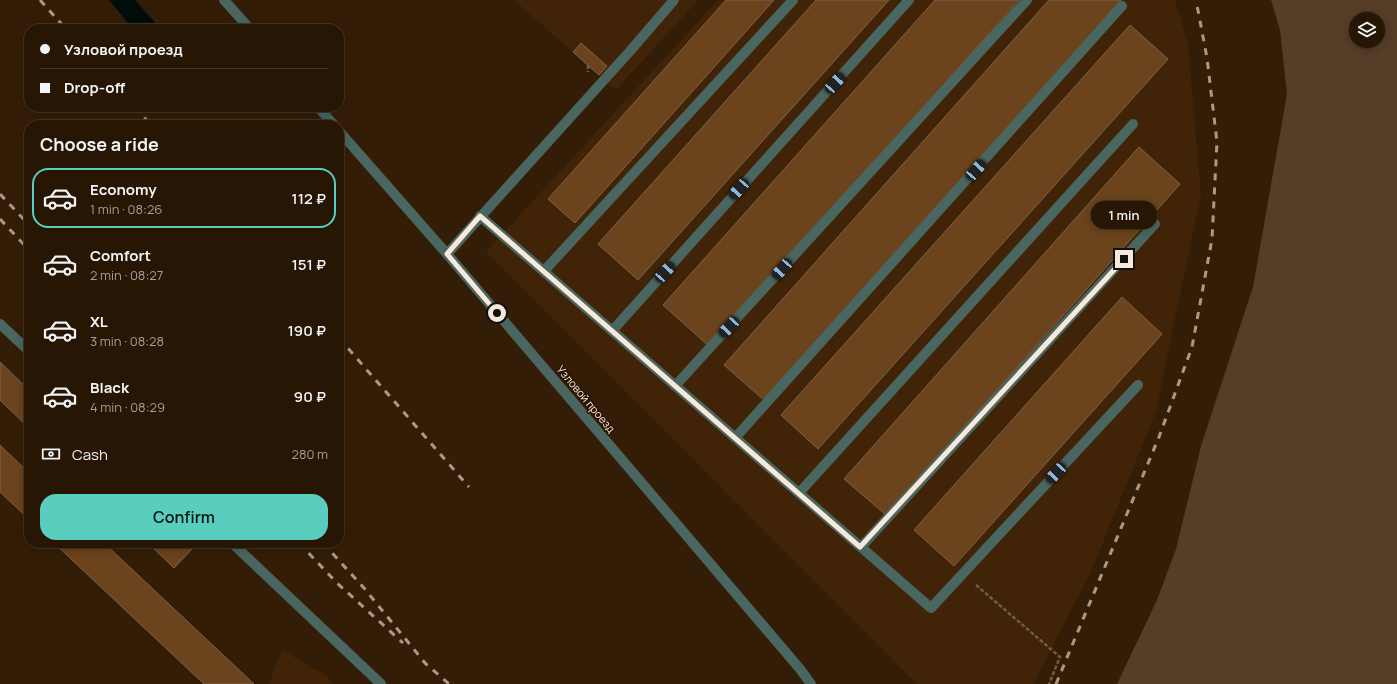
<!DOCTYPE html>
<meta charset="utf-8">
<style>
:root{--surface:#271604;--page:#332313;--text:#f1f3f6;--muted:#a49f9a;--line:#433526;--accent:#59cebe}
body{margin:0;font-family:Manrope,sans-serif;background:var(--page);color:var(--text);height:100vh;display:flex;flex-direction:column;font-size:15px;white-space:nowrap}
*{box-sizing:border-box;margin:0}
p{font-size:13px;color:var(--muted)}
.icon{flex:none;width:22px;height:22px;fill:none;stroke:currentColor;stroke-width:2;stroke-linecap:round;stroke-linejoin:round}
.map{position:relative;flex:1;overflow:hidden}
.sheet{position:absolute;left:24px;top:120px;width:320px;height:428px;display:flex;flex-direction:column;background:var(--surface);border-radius:16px;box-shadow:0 2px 10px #0003,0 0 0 1px var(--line)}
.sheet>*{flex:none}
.hud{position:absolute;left:24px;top:24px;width:320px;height:88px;border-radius:16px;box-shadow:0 2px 10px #0003,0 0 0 1px var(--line);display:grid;align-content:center;height:88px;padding:0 16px;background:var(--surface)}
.tools{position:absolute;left:1349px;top:12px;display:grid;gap:8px}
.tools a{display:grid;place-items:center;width:36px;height:36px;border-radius:50%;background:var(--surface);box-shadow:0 2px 10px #0003,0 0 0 1px var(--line);font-size:20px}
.end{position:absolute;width:18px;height:18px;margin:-9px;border:5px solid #f8e8db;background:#111;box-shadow:0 0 0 2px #111}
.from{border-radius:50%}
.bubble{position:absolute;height:28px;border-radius:14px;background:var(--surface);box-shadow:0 2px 10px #0003,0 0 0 1px var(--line);font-size:13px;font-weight:600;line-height:28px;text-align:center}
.car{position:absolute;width:12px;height:24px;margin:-12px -6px;border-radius:5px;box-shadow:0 0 3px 1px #0007;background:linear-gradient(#222 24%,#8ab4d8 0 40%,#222 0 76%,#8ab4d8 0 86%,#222 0)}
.hud b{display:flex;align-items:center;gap:14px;height:38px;font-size:15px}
.hud b+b{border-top:1px solid var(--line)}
.hud i{width:10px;height:10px;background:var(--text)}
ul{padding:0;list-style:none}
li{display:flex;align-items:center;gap:12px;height:60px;margin:0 8px 6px;padding:0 8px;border:2px solid transparent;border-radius:16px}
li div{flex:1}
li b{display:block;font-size:15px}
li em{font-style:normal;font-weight:600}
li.selected{border-color:var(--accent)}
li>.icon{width:36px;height:36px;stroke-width:1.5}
h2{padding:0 16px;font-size:18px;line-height:48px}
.pay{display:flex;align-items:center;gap:10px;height:44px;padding:0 16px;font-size:15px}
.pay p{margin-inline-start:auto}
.cta{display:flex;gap:8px;margin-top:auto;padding:8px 16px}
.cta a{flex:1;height:46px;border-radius:16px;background:var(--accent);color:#111;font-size:16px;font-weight:600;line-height:46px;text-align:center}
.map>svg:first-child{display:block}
.built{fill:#412407}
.green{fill:#553d28;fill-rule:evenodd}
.water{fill:#000d0a}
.building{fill:#6b431c;stroke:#7e634b}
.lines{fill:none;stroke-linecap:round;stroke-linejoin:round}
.path{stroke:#715c48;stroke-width:2.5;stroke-dasharray:4 2;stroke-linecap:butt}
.service{stroke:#496661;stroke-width:10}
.tertiary{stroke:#496661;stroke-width:10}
.rail{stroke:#ab9988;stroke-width:3;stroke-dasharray:7 7;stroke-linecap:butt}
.route{stroke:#f8e8db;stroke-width:5}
.labels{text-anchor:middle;stroke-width:3;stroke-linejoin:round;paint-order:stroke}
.street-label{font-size:11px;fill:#f8e8db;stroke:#291300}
</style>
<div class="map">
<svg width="1397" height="684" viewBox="0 0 1397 684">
<rect width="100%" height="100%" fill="#341d06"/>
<path class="built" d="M514,0H698L616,90Z
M718,0H1175L1188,45L1201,194L1156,411L1091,572L1033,684H917L486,252Z
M282,650L325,675L334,684H269Z"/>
<path class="green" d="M1271,0H1397V684H1117L1157,600L1176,549L1201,446L1253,287L1287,94L1280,30ZM1356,19H1378V41H1356Z"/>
<path class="water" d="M109,0H135L161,29H133Z"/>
<path class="building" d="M726,0H774L575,223L548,199Z
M816,0H889L638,280L598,244Z
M935,0H1019L710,347L663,305Z
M1049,0H1121L765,401L724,365Z
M1130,25L1168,59L818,449L781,415Z
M581,43L607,66L599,75L573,52Z
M1139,147L1180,184L886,515L844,479Z
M1122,297L1162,334L954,566L914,530Z
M0,362L29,390V428L0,400Z
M0,445L29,473V519L0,492Z
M54,543H104L254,684H204Z
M148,543H188L193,548L174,568Z"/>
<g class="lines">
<path class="path" d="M588,65V72
M976,585L1060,657L1049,684"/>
<path class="service" d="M480,216L931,608L1138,385
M447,254L631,50L674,0
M544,271L793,0
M0,324L29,351
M612,331L909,0
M675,386L1027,0
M735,438L1122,6
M799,493L1133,124
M232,543L381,684
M861,547L1155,224"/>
<path class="tertiary" d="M224,0L250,29
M318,107L334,125
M339,131L447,254L800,669L811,684"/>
<path class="rail" d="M40,0L66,29
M135,107L151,125
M0,194L29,225
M0,219L29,250
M339,338L469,487
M299,543L337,583L403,643
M323,543L364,588L425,663L449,684
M1056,684L1159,437L1192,347L1212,239L1217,142L1207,58L1196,0"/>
</g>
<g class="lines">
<path class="route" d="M497,313L447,254L480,216L860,547L1124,259"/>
</g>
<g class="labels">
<g class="street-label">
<text transform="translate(586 399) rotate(50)" y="4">Узловой проезд</text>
</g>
</g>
</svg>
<div class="tools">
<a><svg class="icon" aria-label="layers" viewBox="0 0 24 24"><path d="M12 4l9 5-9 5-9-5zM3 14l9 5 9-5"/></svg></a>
</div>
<i class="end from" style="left:497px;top:313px"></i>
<i class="end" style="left:1124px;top:259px"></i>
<div class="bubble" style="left:1091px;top:201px;width:66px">1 min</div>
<i class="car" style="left:835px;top:83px;rotate:42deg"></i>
<i class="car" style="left:976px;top:170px;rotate:42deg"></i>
<i class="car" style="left:739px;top:189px;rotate:222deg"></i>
<i class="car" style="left:782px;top:269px;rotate:222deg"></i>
<i class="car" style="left:665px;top:272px;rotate:42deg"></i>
<i class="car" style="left:729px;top:327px;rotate:223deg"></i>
<i class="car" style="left:1056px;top:473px;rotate:223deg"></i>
<div class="hud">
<b><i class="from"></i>Узловой проезд</b>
<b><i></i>Drop-off</b>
</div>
<section class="sheet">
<h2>Choose a ride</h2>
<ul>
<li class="selected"><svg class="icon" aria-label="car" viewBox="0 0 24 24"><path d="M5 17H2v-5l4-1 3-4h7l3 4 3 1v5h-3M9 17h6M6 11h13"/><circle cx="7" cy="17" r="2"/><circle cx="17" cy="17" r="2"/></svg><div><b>Economy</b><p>1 min · 08:26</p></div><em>112 ₽</em></li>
<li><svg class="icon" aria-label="car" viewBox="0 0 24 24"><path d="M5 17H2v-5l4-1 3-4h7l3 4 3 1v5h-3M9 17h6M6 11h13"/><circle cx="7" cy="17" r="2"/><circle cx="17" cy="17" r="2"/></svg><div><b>Comfort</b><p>2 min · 08:27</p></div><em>151 ₽</em></li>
<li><svg class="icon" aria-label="car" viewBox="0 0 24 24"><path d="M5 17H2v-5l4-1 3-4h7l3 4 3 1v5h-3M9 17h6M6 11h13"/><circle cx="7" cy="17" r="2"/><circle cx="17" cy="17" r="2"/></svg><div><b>XL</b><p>3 min · 08:28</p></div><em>190 ₽</em></li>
<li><svg class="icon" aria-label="car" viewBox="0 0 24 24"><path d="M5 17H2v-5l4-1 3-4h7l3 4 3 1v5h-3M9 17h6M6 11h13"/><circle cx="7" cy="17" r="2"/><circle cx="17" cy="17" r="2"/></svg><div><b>Black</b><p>4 min · 08:29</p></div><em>90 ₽</em></li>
</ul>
<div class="pay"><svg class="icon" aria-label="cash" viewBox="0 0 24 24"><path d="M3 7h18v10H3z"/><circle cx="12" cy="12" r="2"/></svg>Cash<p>280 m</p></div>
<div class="cta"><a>Confirm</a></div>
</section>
</div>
